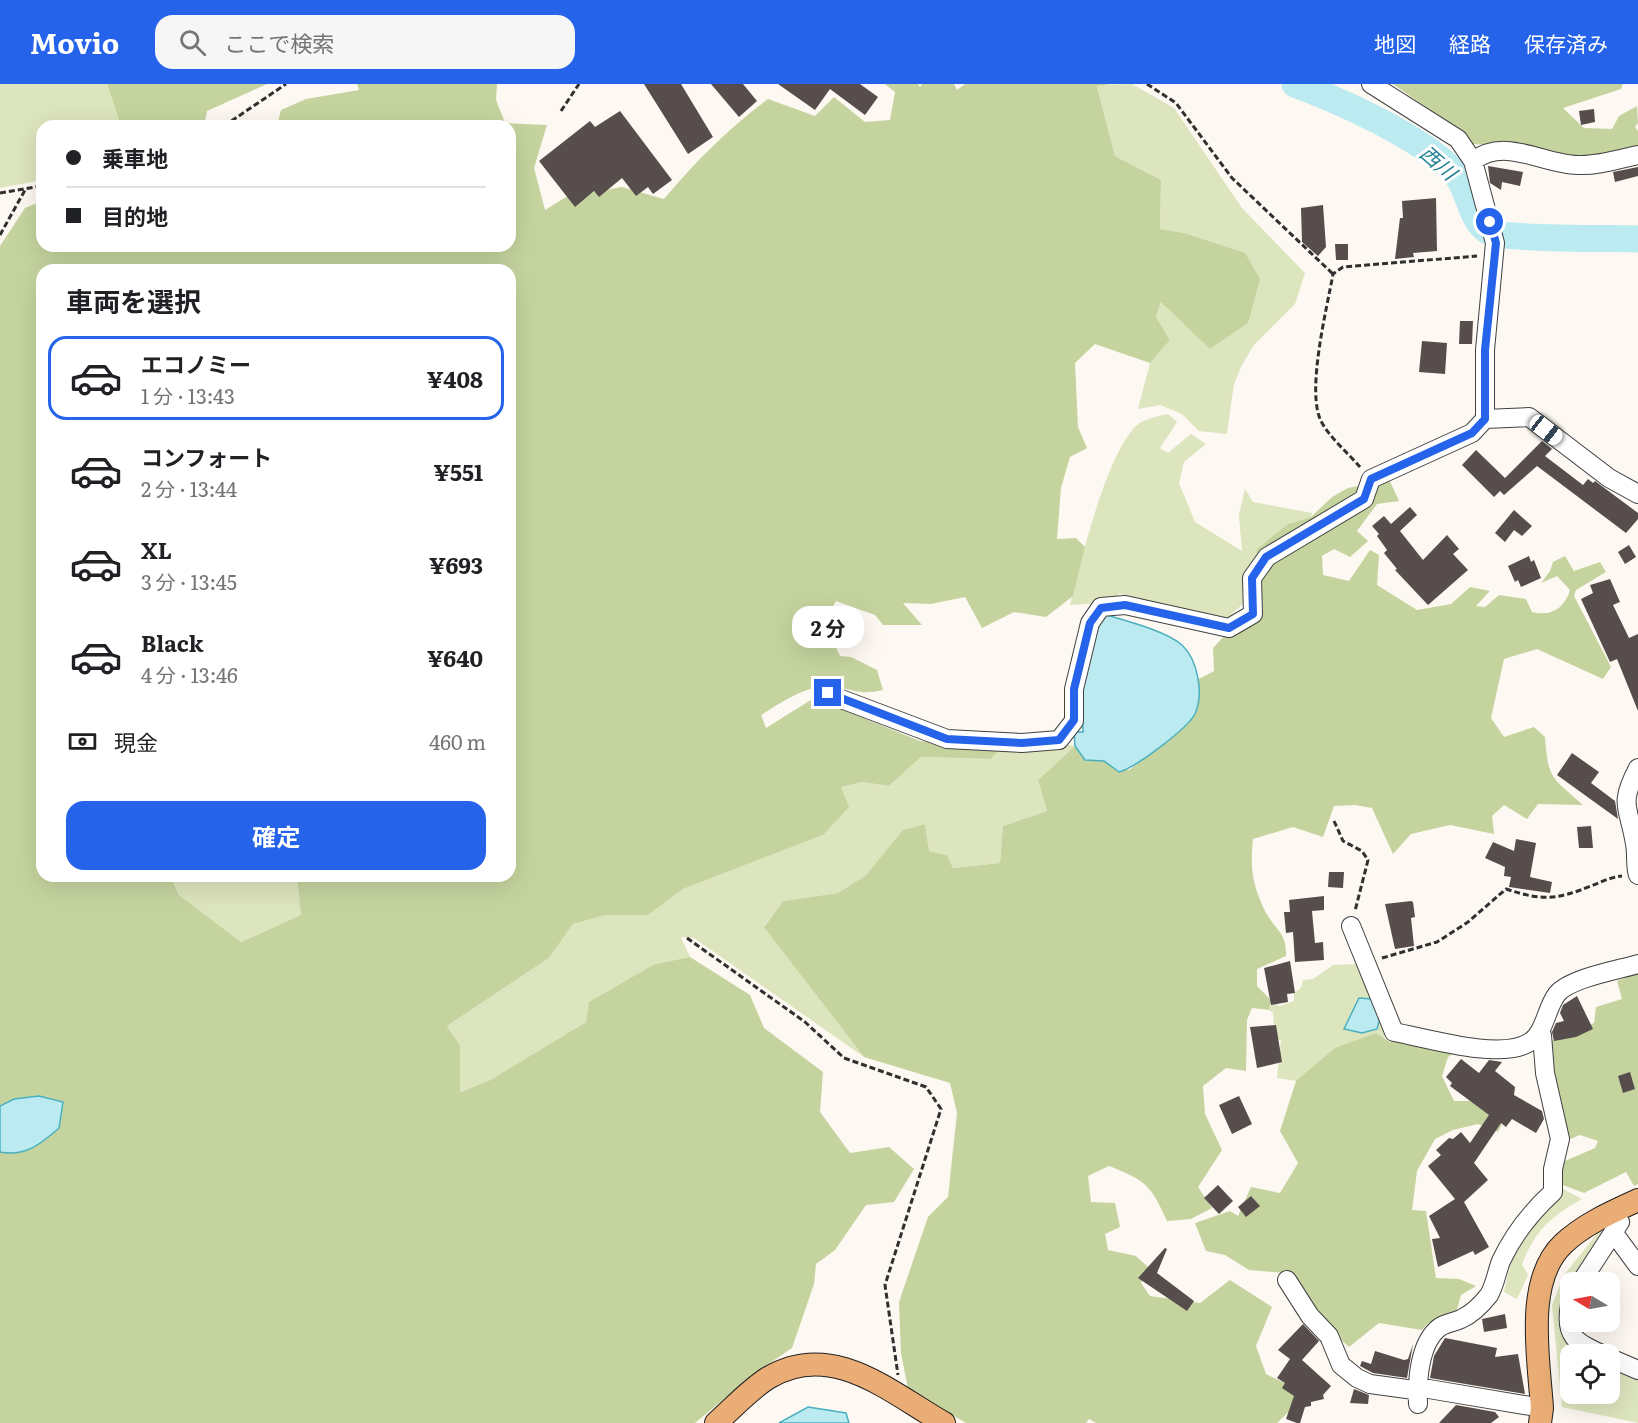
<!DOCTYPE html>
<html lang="ja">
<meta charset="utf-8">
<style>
:root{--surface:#fff;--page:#f6f6f6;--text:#202124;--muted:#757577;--line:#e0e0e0;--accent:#2563eb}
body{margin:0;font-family:Literata,"Noto Sans JP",serif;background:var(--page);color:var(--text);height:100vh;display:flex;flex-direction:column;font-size:22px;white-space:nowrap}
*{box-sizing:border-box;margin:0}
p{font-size:20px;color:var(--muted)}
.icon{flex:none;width:33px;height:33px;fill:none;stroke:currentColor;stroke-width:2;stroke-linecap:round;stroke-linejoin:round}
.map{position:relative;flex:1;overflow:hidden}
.panel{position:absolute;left:36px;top:180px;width:480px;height:618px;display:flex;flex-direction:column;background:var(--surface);border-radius:18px;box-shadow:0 6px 24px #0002}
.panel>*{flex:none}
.banner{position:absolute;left:36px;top:36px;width:480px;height:132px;border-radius:18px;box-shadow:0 6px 24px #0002;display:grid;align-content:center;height:132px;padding:0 30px;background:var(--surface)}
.needle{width:39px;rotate:280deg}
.fabs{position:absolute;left:1560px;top:1188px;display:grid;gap:12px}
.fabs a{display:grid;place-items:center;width:60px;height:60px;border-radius:12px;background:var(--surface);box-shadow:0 6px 24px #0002;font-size:30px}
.end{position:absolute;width:27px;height:27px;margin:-14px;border:8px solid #2563eb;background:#fff;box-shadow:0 0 0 3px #fff}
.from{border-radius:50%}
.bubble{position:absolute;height:42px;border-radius:18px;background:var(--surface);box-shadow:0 6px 24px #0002;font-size:20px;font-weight:700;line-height:42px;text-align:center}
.car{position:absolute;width:18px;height:36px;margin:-18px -9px;border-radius:8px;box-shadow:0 0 4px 2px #0007;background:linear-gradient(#fff 24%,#345 0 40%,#fff 0 76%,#345 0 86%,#fff 0)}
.banner b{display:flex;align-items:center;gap:21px;height:57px;font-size:22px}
.banner b+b{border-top:2px solid var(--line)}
.banner i{width:15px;height:15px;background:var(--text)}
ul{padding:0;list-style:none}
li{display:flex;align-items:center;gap:18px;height:84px;margin:0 12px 9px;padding:0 18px;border:3px solid transparent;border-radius:18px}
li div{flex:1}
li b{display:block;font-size:22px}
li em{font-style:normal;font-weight:700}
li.current{border-color:var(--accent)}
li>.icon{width:54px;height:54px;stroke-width:1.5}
h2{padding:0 30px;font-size:27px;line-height:72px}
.pay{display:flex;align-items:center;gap:15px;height:66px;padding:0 30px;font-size:22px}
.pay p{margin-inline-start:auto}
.primary-button{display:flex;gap:12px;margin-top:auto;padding:12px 30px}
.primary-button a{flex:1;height:69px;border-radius:18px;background:var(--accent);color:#fff;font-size:24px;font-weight:700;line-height:69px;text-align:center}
header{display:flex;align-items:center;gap:36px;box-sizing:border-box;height:84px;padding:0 30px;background:var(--accent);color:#fff}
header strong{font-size:28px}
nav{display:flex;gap:33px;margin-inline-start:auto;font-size:21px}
.search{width:420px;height:54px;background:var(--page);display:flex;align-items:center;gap:15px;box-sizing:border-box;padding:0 21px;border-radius:18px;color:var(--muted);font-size:22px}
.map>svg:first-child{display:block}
.green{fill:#dde5be}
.forest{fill:#c5d49f;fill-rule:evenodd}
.water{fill:#bbeaf0;stroke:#4ab0bf;stroke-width:1.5}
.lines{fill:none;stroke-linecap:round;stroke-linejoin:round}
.river{stroke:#bbeaf0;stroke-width:27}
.building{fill:#564d4c}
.minor-casing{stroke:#414141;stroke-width:20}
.major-casing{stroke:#1f1f1f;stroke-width:24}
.path{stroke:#303030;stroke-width:3;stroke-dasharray:6 3;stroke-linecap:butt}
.minor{stroke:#fff;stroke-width:18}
.major{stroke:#eaad75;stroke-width:22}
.route{stroke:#2563eb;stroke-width:8}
.labels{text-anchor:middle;stroke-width:6;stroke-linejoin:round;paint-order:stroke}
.water-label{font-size:20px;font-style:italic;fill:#258193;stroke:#fff}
</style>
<header>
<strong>Movio</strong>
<div class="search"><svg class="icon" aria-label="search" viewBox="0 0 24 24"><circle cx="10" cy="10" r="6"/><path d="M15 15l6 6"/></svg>ここで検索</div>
<nav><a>地図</a><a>経路</a><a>保存済み</a></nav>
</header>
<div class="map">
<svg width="1638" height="1339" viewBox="0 0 1638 1339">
<rect width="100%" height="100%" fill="#fdf8f1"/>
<path class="green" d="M0,0H107L121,42H42V96L0,104Z
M1132,0L1174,24L1242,124L1305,189L1295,220L1254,261L1242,281L1234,300L1227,350L1199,347L1182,330L1160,321L1138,325L1150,279L1170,256L1156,233L1184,149L1160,145L1161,96L1115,72L1097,1Z
M1168,330L1177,338L1160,364L1168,369L1191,350L1206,360L1184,378L1179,399L1195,438L1242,467L1239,431L1245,405L1253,418L1312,429L1311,433L1288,440L1255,509L1224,537L1138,523L1120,509L1112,518L1070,521C1081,477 1106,370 1137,341C1144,335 1159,332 1168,330Z
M1065,660L1075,662L1038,696L1047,727L1003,742L1000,779L953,784L947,771L929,767L925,740L904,746L866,791L838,809L783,817L764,842L864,973L694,854L681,853L690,873L655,880L586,938L490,996L459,1008L460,961L447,942L549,874L573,840L606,831H648L683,805L823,751L841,703L862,698L889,702L921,673L991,675L1000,665Z
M171,792H297L302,831L241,858L178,810Z
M1356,880L1361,884L1386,940L1384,954L1376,949L1296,997L1277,994L1281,956L1275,955L1273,929L1269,926L1271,916L1279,922L1294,917V909L1301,904L1303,896L1313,895L1333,881Z
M1563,1105L1582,1115C1550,1133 1536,1146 1522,1180L1528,1191L1517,1215L1504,1208C1515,1153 1527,1146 1563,1105Z
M1600,1146L1607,1151L1575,1198H1570L1565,1255L1582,1270H1570V1310H1610V1284L1638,1296V1339L1562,1323L1552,1221L1564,1191Z"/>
<path class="forest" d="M107,0H267L207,27L204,42H121Z
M357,0H497L496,16L505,39L547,41L534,84L545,126L566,113L622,103L664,115C696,77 728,45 768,15L815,32L834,13L865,38L890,36L895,8L885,0H918L920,3L922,0H954L957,6L965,0H1111L1097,2L1115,72L1161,96L1160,145L1184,149L1245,169L1260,195L1248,239L1210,265L1161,218L1156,233L1170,256L1150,279L1095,260L1075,279L1078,343L1087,364L1070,373L1061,404L1057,455L1076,454L1085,463L1073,512L1046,533L1014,528L982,544L965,513L931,520L903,519L922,541H883L875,531L836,517L824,537L840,572L851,573L877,586L883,606C856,612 855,604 831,603C805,601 783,618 761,631L766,644L814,614L920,657L1000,665L991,675L921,673L889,702L862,698L841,703L849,723L823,751L683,805L648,831H606L573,840L549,874L447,942L460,961V1008L490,996L586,938L589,918L655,880L690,873L750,911L764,944L823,988L820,1028L850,1069L889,1063L914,1085L894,1118L866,1121L835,1166L816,1180L814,1200L792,1264L754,1290L695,1339H0V1068C25,1073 41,1060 59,1044L63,1019C40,1011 21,1011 0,1022V162L25,124L42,117V162H510V42H277L281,26L306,15L359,6ZM42,186H510V792H297L301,831L241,858L178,810L171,792H42Z
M1393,0H1623L1621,5L1563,24L1584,44L1612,45L1619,32L1637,22L1638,39L1635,43L1638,47V63L1593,75L1506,62L1472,60L1451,41Z
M1387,391L1399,417L1377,420L1357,447L1368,457L1350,473L1334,465L1322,472L1323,491L1349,497L1370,466L1379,471L1377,501L1417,526L1451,520L1470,503L1490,507L1476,522L1485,523L1499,511L1526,515L1532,528C1551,533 1565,524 1570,506L1557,492L1541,499L1550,487L1553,478L1565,472L1574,487L1600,478L1606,488L1576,506L1574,512L1611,583L1603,595L1537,565L1504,575L1491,634L1504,653L1534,643L1545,653C1548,696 1552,693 1583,721L1538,720L1527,735L1504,721L1492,732L1494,750L1450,741L1411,750L1393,770L1372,724L1355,721L1334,722L1323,753L1293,743L1253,755C1250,784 1252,800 1265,827C1275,846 1287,848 1286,872L1257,885V902L1271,916L1269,926L1252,924L1247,936L1246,987L1226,984L1203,1002L1205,1030L1222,1066L1198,1103L1212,1124L1191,1135L1167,1137C1151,1101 1145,1096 1109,1082L1088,1092L1091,1118L1115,1119L1120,1143L1105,1150L1108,1166L1136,1172L1148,1183L1141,1199L1150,1212L1200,1219L1230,1196L1272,1223L1256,1262L1266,1290L1295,1304L1301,1316L1277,1339H1096L1089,1335L1086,1339H966L908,1305L901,1269L899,1218L928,1133L948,1113L957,1029L950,999L864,973L764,843L783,817L838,809L866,791L903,746L925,740L929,767L947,771L953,784L1000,779L1003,742L1047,727L1038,696L1075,662L1085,675L1104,677L1129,686L1172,654L1194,630L1199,595L1214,587L1213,564L1227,549L1255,509L1257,465L1288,440L1311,433L1332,413L1348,404L1374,399Z
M1638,889V1100L1634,1102L1626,1088L1584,1109L1555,1098L1558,1080L1595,1064L1598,1057L1580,1051L1568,1056L1555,1011L1550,957L1594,939L1596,923L1622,915L1617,897Z
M1376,949L1390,958L1398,952L1462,964L1448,973L1442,992L1454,1017H1471L1502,1040L1498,1048L1478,1040L1453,1046L1435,1055L1417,1087L1412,1126L1426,1127L1436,1194L1459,1195L1476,1202L1461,1211L1455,1233L1428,1239L1422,1246L1379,1239L1349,1263L1314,1231L1284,1189L1249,1186L1225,1171L1206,1167L1195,1139L1230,1127L1238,1132L1251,1103L1280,1109L1298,1079L1280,1047L1296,997L1335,964Z"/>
<path class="water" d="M1100,529C1122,536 1165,546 1182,561C1198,576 1204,610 1195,630C1187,645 1135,684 1119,688L1104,677L1085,676L1075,662L1074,648H1083L1082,594Z
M1359,914L1372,915L1380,934L1377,945L1362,949L1344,945Z
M39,1012L63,1018L59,1044C41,1060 25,1073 0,1068V1022L14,1015Z
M808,1323L846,1329L849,1339H779Z"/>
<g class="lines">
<path class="river" d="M1295,0C1341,17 1421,53 1454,88C1470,104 1469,135 1488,147C1503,156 1613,154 1638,155"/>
</g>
<path class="building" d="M644,0H681L713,53L688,70Z
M711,0H743L757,17L739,33Z
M778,0H860L878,13L865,31L830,5L815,26Z
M1594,25L1595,38L1581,41L1579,27Z
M620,27L672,96L653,110L648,103L636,112L622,94L599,113L594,107L575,123L539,77L590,37L595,43Z
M1488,82L1523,88L1520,102L1502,98L1501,106L1490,99Z
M1638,83V92L1615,98L1613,88Z
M1436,114L1437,167L1413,169L1414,173L1395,175L1400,134H1403L1402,117Z
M1323,121L1326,163L1318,172L1302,158L1301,124Z
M1335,160H1348V176H1336Z
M1460,237H1473L1472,260H1459Z
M1422,257L1447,259L1445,290L1419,288Z
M1542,357L1552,365L1545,372L1583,401L1588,395L1593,399L1595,397L1638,429V435L1626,449L1537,382L1504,411L1500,407L1494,413L1462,381L1476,366L1505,394Z
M1410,423L1417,431L1400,447L1423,476L1447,451L1459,465L1453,470L1468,486L1428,521L1395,486L1397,485L1384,469L1387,466L1377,452L1379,450L1372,442L1384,432L1391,440Z
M1514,426L1532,442L1522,452L1514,446L1505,458L1495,449Z
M1629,461L1636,473L1625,480L1618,468Z
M1529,472L1531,478L1534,476L1541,494L1521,503L1518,496L1515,498L1508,482Z
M1610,495L1620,518L1613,521L1629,554L1638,550V627L1617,575L1610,578L1581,515L1593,509L1590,501Z
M1572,669L1599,688L1591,699L1615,717L1618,735L1557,691Z
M1591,742L1593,764H1579L1577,743Z
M1516,755L1536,759L1530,793L1552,798L1550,809L1509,803L1511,793L1504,792L1505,783L1485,774L1493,758L1514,767Z
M1329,788H1344L1343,804L1328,803Z
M1324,812V826L1312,827L1315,859L1323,858L1324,876L1295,878L1293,848L1286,849L1284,828H1290L1289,816Z
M1411,817L1413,818L1415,833L1411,834L1414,862L1395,865L1385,820Z
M1290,877L1295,909L1287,910L1288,918L1271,921L1264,884Z
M1577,912L1593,945L1576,953L1554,957L1552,948L1556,939L1564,937L1560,929L1563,921Z
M1276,941L1282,978L1257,984L1250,943Z
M1461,975L1479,989L1489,976L1502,978L1495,987L1515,1003L1514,1011L1542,1027L1544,1035L1536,1049L1512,1035L1506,1043L1501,1039L1474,1079L1488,1096L1464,1118L1489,1163L1475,1171L1473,1167L1438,1183L1432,1155L1440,1154L1429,1132L1455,1115L1428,1082L1441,1071L1436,1066L1449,1054L1453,1055L1461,1048L1470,1059L1489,1031L1450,1002L1452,999L1446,993Z
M1630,988L1635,1005L1623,1009L1618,992Z
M1239,1012L1252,1040L1232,1050L1219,1021Z
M1218,1101L1233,1117L1219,1130L1204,1114Z
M1251,1112L1260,1122L1246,1133L1238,1123Z
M1165,1164L1167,1165L1157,1189L1194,1217L1187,1227L1138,1194Z
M1505,1230L1507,1244L1484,1248L1482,1235Z
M1303,1240L1319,1257L1302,1276L1331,1302L1323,1311L1324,1315L1311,1318V1322L1305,1323L1300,1339H1297L1286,1335L1294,1312L1282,1304L1285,1299L1277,1294L1290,1275L1278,1266Z
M1445,1254L1497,1264L1495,1273L1518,1270L1525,1310L1430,1294L1434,1272Z
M1413,1260L1407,1294L1373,1289L1360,1282L1362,1277L1371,1280L1375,1267L1404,1276L1408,1275Z
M1354,1305L1369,1311L1368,1320L1350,1319Z
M1456,1321L1495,1328L1499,1333L1491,1339H1439Z"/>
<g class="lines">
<g class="minor-casing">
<path id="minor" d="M1473,77C1506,52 1543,81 1578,81C1598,82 1619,75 1638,71
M1485,335L1529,333L1609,394L1638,410
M828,610L947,655L1022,659L1059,656L1074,637V605L1090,539L1101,523L1125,521L1229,544L1253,530L1252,494L1267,473L1364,415L1371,395L1472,349L1485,335V266L1495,159L1473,77L1458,55L1371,0
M1638,684C1618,722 1629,722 1635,760C1637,770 1635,783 1638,791
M1351,842L1394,948C1427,954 1501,977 1530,958C1545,949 1546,924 1557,910C1570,894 1618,886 1638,880
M1613,1148L1638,1182
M1287,1196L1310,1232L1329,1252L1341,1281L1357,1294L1370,1300L1414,1306L1417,1303L1542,1324
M1581,1198L1620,1138L1612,1128
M1570,1221C1564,1252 1576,1259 1602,1270
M1610,1274L1638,1286
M1418,1320C1417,1298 1419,1258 1440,1243C1446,1239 1455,1238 1461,1235C1472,1230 1482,1220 1489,1211C1495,1201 1497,1187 1501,1177C1514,1149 1531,1128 1553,1108V1085L1560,1055L1545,989L1542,951L1539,948"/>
</g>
<g class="major-casing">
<path id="major" d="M716,1339C732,1325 749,1306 768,1294C832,1255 891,1309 944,1339
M1540,1339L1542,1324C1539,1276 1524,1197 1563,1160C1584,1140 1612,1128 1638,1116"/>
</g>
<path class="path" d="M1147,0L1176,19L1232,94L1333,190
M561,27L579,0
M224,42L286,0
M0,109L42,102
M0,151L25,106
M1360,383C1348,369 1329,353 1321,337C1306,307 1327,224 1333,190L1343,183L1477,172
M1334,737L1343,757L1362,767L1368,776L1355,827
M687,854L805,938L844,974L926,1003L941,1025L885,1201L898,1291
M1382,874L1437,858L1468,838L1506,805C1542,817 1556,816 1591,802C1601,798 1611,793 1622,792"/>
<use href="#minor" class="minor"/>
<use href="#major" class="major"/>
</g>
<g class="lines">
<path class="route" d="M828,609L947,655L1022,659L1059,656L1074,636V605L1090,539L1101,524L1125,521L1229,544L1253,530L1252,494L1266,473L1364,415L1371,395L1472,349L1485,335V266L1496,159L1490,138"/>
</g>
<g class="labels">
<g class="water-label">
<text transform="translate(1438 79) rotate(41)" y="7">西川</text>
</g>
</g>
</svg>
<div class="fabs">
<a><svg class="needle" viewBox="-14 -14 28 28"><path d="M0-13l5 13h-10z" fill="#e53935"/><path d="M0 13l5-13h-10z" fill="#757577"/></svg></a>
<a><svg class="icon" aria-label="locate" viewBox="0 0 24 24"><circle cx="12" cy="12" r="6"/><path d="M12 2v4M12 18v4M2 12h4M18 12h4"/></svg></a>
</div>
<i class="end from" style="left:1490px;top:138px"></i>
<i class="end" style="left:828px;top:609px"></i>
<div class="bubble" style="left:792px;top:522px;width:72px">2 分</div>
<i class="car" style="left:1546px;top:346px;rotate:128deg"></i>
<div class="banner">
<b><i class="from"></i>乗車地</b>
<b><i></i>目的地</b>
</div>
<section class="panel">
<h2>車両を選択</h2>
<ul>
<li class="current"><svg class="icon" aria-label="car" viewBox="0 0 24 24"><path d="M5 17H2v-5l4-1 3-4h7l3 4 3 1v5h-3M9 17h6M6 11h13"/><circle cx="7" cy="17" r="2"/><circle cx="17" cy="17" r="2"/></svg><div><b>エコノミー</b><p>1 分 · 13:43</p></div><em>¥408</em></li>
<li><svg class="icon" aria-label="car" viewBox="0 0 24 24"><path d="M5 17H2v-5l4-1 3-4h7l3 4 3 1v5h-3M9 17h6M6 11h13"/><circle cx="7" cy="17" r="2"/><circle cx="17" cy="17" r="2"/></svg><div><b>コンフォート</b><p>2 分 · 13:44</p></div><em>¥551</em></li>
<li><svg class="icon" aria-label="car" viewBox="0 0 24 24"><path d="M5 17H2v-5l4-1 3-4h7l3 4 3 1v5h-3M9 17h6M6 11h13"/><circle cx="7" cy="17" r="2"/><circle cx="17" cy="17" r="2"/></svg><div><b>XL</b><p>3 分 · 13:45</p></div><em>¥693</em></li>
<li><svg class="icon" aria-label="car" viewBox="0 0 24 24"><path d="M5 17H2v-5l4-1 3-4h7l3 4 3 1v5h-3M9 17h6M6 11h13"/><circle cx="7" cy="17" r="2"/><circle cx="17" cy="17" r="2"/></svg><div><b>Black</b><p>4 分 · 13:46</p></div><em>¥640</em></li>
</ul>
<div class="pay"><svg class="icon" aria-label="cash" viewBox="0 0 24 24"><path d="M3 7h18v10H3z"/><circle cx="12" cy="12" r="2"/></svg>現金<p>460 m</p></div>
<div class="primary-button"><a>確定</a></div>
</section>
</div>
